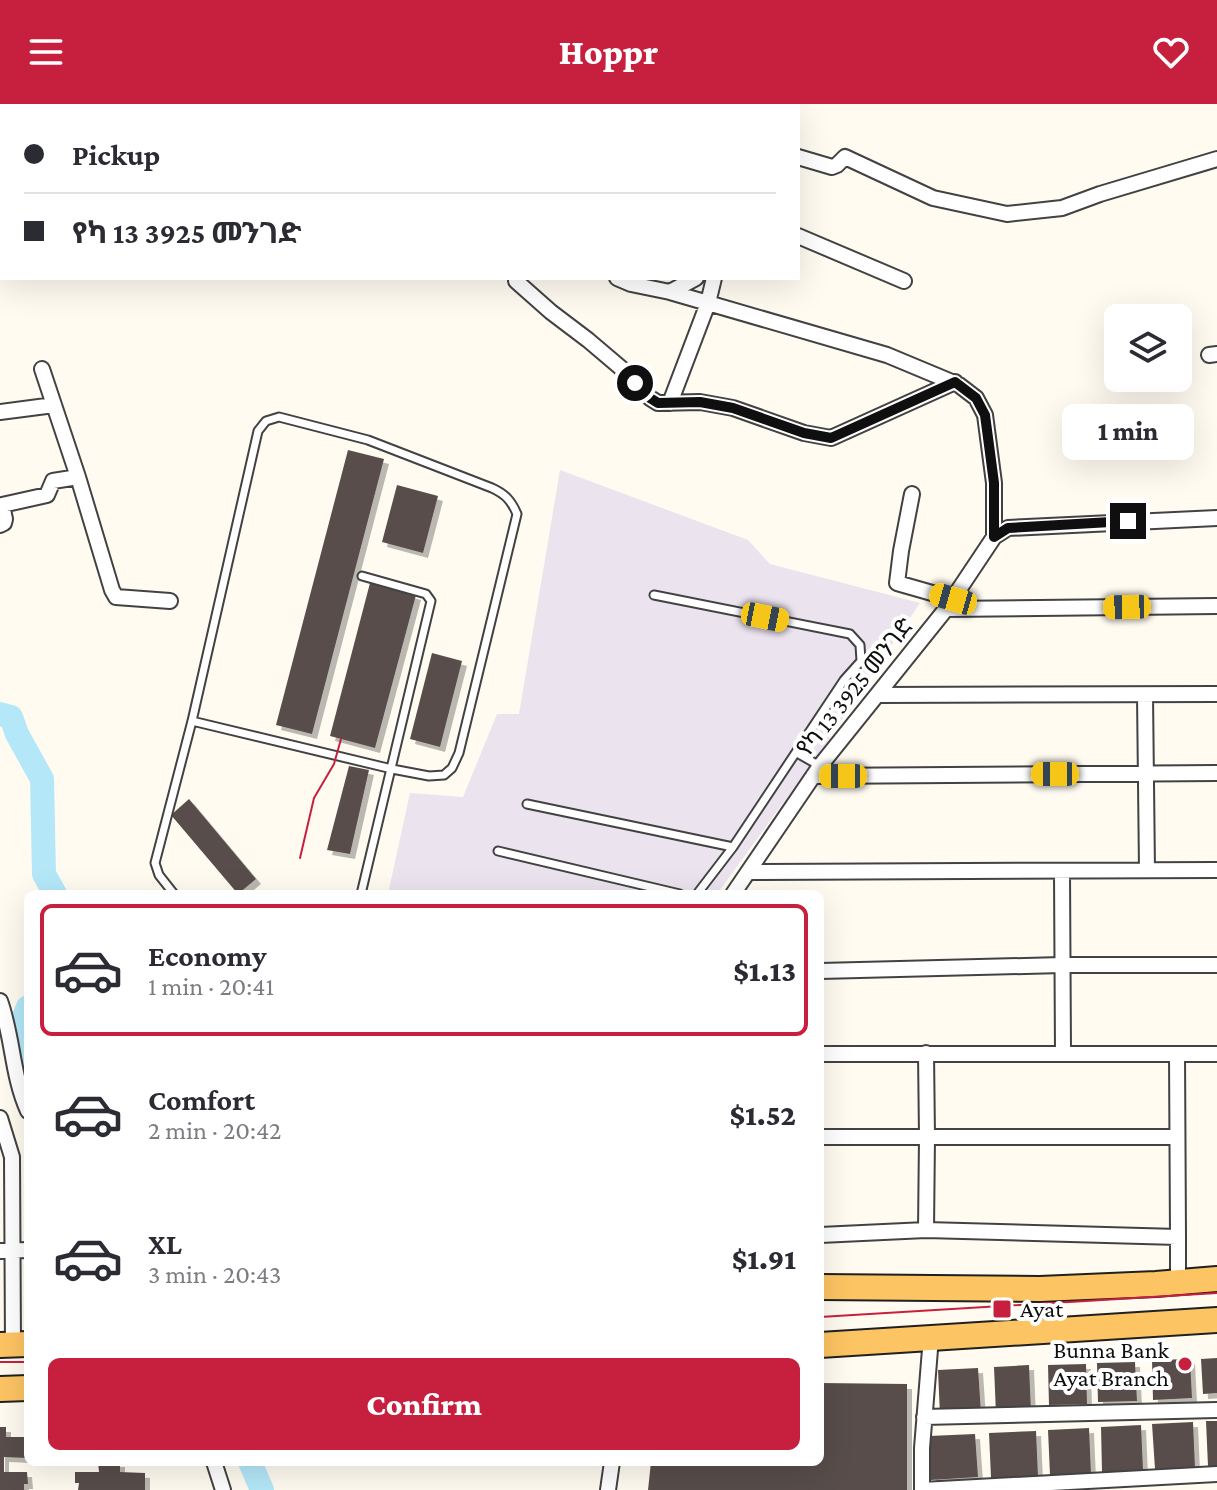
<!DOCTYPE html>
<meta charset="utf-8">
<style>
:root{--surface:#fff;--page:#f2f2f3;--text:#2b2b33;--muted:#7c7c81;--line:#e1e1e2;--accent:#c6203e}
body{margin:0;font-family:"Crimson Pro","Noto Sans Ethiopic",serif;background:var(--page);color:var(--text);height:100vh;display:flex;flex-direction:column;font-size:30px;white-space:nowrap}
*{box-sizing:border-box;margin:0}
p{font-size:26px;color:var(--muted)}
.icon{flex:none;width:44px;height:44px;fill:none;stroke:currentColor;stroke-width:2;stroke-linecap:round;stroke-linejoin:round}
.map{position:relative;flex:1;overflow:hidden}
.panel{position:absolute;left:24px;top:786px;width:800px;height:576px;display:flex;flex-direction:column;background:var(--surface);border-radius:12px;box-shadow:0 8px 32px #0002}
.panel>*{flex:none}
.banner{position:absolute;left:0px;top:0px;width:800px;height:176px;box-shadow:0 8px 32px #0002;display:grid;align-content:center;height:176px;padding:0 24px;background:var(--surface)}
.tools{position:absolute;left:1104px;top:200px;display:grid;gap:16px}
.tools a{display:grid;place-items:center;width:88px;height:88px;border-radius:12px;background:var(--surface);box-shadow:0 8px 32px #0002;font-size:40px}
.end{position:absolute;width:36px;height:36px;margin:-18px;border:10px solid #0f0f0f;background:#fff;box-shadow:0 0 0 4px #fff}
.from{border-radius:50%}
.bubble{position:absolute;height:56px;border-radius:12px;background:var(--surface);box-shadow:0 8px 32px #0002;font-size:26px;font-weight:800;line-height:56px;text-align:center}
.car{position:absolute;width:24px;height:48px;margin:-24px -12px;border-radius:10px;box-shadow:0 0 6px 2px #0007;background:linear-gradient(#f5c518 24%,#345 0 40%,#f5c518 0 76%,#345 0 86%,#f5c518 0)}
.banner b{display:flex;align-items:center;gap:28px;height:76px;font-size:30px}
.banner b+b{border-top:2px solid var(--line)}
.banner i{width:20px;height:20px;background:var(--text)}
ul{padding:14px 0 0;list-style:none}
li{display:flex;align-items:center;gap:24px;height:132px;margin:0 16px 12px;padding:0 8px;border:4px solid transparent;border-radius:12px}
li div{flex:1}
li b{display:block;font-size:30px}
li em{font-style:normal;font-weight:800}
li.current{border-color:var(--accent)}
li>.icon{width:72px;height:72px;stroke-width:1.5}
.primary-button{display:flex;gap:16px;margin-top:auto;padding:16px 24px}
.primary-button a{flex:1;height:92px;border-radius:12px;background:var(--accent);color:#fff;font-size:32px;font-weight:800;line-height:92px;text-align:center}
header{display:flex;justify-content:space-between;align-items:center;height:104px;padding:0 24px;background:var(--accent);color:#fff;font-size:36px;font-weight:800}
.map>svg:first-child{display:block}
.industrial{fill:#ebe3ee}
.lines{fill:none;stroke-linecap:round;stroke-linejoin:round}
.river{stroke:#b4e8f9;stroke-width:24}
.building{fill:#584e4b;filter:url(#shadow)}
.lane-casing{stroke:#424242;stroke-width:11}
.street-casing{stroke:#424242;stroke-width:18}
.primary-casing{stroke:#202020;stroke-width:28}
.lane{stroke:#fff;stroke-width:7}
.street{stroke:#fff;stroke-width:14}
.primary{stroke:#fdc463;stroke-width:24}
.tram{stroke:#c6203e;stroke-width:2}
.route{stroke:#0f0f0f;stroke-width:10}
.poi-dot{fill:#c6203e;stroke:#fff;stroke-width:3}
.labels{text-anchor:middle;stroke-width:8;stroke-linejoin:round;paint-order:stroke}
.street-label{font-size:24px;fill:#0f0f0f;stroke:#fff}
.poi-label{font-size:24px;fill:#0f0f0f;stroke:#fff;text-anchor:start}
</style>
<header><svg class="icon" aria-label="menu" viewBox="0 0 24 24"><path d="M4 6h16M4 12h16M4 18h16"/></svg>Hoppr<svg class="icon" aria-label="heart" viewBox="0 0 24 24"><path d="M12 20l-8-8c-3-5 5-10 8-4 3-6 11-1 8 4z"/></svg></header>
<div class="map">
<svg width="1217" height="1386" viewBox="0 0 1217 1386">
<defs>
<filter id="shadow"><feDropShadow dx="5" dy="5" stdDeviation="0" flood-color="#0004"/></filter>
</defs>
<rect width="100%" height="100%" fill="#fffbf1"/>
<path class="industrial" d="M560,366L748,436L770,460L920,499L825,641L717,790H388L410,689L463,693L497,610H519Z"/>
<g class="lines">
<path class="river" d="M0,610L11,613L17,630L42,675L44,770L55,790
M28,903L24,913L26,949L28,952
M250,1358L262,1386"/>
</g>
<path class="building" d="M348,346L384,355L312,630L276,621Z
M397,381L438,392L423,449L382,438Z
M370,479L416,491L375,644L330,632Z
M432,549L462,557L440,643L410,635Z
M349,662L369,666L350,750L327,746Z
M189,695L256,775L238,790L171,711Z
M1217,1254V1289L1203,1290L1201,1255Z
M1190,1255L1192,1294L1153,1296L1152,1256Z
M1135,1258L1137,1297L1098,1298L1097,1259Z
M1086,1260L1087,1300L1049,1301L1048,1261Z
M1029,1261L1031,1308L996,1310L994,1263Z
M978,1264L981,1309L940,1312L938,1266Z
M820,1279L907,1280V1386H648L651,1358H820Z
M1206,1317H1217V1362H1208Z
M1193,1318L1195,1363L1155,1365L1152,1320Z
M1141,1321L1143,1366L1102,1368L1101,1323Z
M0,1323H6V1333H24V1342H27V1354L4,1353V1368H27L28,1380H24V1386H0Z
M1089,1324L1091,1370L1050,1371L1048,1326Z
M1036,1327L1038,1372L991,1374L989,1329Z
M975,1330L978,1373L931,1376L929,1332Z
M98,1358H120V1368L145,1369V1386H78L79,1379H75V1368H99Z"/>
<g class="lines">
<g class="lane-casing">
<path id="lane" d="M654,491L850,530L860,541L861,557L844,576L733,743L697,790
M797,649L820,662
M527,700L733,743
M498,747L680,790
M174,790L159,771L155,759L192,617L258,327L266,317L279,313L368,336L492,384C505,390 511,396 517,410L459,649L452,664L444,671L429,672L392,665L192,617
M361,790L431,497L426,490L362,472"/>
</g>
<g class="street-casing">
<path id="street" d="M333,0L335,2
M194,2L199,0
M726,2L727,0
M798,53L832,63L837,61L845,53L933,94L1007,110L1062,104L1100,90L1217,55
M0,57H2
M798,132L904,177
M617,174L631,180L670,188
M696,174L670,188L887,251L959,281L976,294L985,311L994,379V433
M516,177L551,208L588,236L621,264L650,294L658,299L700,298L733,304L804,329L831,334L955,278
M1209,251L1217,250
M670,299L708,199L714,174
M0,308L54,301
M78,373L112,486L116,493L170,497
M912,390L901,447L897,479L953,495
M0,421L4,419L5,415L2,401L47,391L53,377L78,373L42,265
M946,505L1217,502
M878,591L1217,590
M1145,591L1147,766
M813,672L1217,669
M749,768L1217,766
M1062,768L1063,949
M733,790L820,662L946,505L994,433L1008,424L1217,414
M820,867L1062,861H1217
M0,897C13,933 12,972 28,1007
M926,949L927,1033L926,1126
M820,950H1177
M0,1014L12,1053L13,1241
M820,1033H1176
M820,1131L926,1126L1178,1133L1177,950H1217
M1178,1133V1177
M0,1147L28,1146
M924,1313L1217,1306
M214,1358L223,1386
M608,1386L612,1358
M922,1386L1217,1370
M922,1386V1344L931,1233"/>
</g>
<g class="primary-casing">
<path id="primary" d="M820,1183L1040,1185L1156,1180L1217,1175
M0,1241L28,1240
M820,1241L1217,1216
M0,1285L28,1284"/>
</g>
<use href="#lane" class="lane"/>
<use href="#street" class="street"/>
<use href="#primary" class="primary"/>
<path class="tram" d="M300,754L314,694L334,660L341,635
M820,1213L1217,1189
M0,1258H28"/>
</g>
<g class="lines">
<path class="route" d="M635,279L650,294L658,299L700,298L733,304L804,329L831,334L955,278L976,294L985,311L994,379V433L1008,424L1128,417"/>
</g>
<g class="poi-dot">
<rect x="992" y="1195" width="20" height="20" rx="4"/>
<circle cx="1185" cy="1260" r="8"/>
</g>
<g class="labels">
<g class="street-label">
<text transform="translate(855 583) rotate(-51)" y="8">የካ 13 3925 መንገድ</text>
</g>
<g class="poi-label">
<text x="1020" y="1213">Ayat</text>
<text x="1169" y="1254" text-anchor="end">Bunna Bank<tspan x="1169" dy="28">Ayat Branch</tspan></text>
</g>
</g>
</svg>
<div class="tools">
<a><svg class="icon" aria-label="layers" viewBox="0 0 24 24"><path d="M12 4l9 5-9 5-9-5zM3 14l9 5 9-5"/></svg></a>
</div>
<i class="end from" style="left:635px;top:279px"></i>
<i class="end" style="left:1128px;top:417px"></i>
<div class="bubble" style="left:1062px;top:300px;width:132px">1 min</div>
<i class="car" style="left:953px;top:495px;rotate:286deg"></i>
<i class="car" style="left:1127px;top:503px;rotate:269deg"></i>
<i class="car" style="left:765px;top:513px;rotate:101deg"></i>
<i class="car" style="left:1055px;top:670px;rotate:270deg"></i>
<i class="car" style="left:843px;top:672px;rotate:270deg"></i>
<div class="banner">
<b><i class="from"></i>Pickup</b>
<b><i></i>የካ 13 3925 መንገድ</b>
</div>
<section class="panel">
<ul>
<li class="current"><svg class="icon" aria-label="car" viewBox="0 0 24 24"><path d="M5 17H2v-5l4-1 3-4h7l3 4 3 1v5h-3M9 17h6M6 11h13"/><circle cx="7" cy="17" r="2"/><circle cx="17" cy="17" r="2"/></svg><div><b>Economy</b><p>1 min · 20:41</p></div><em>$1.13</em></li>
<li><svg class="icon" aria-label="car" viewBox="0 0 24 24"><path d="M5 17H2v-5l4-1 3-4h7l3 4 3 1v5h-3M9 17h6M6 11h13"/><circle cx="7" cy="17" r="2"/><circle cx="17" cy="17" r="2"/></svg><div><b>Comfort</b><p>2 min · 20:42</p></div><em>$1.52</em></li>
<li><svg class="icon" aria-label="car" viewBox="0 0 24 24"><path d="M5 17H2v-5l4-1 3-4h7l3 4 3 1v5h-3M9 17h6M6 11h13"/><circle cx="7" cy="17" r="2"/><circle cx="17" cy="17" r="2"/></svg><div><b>XL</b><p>3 min · 20:43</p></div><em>$1.91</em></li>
</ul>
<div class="primary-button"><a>Confirm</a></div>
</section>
</div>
